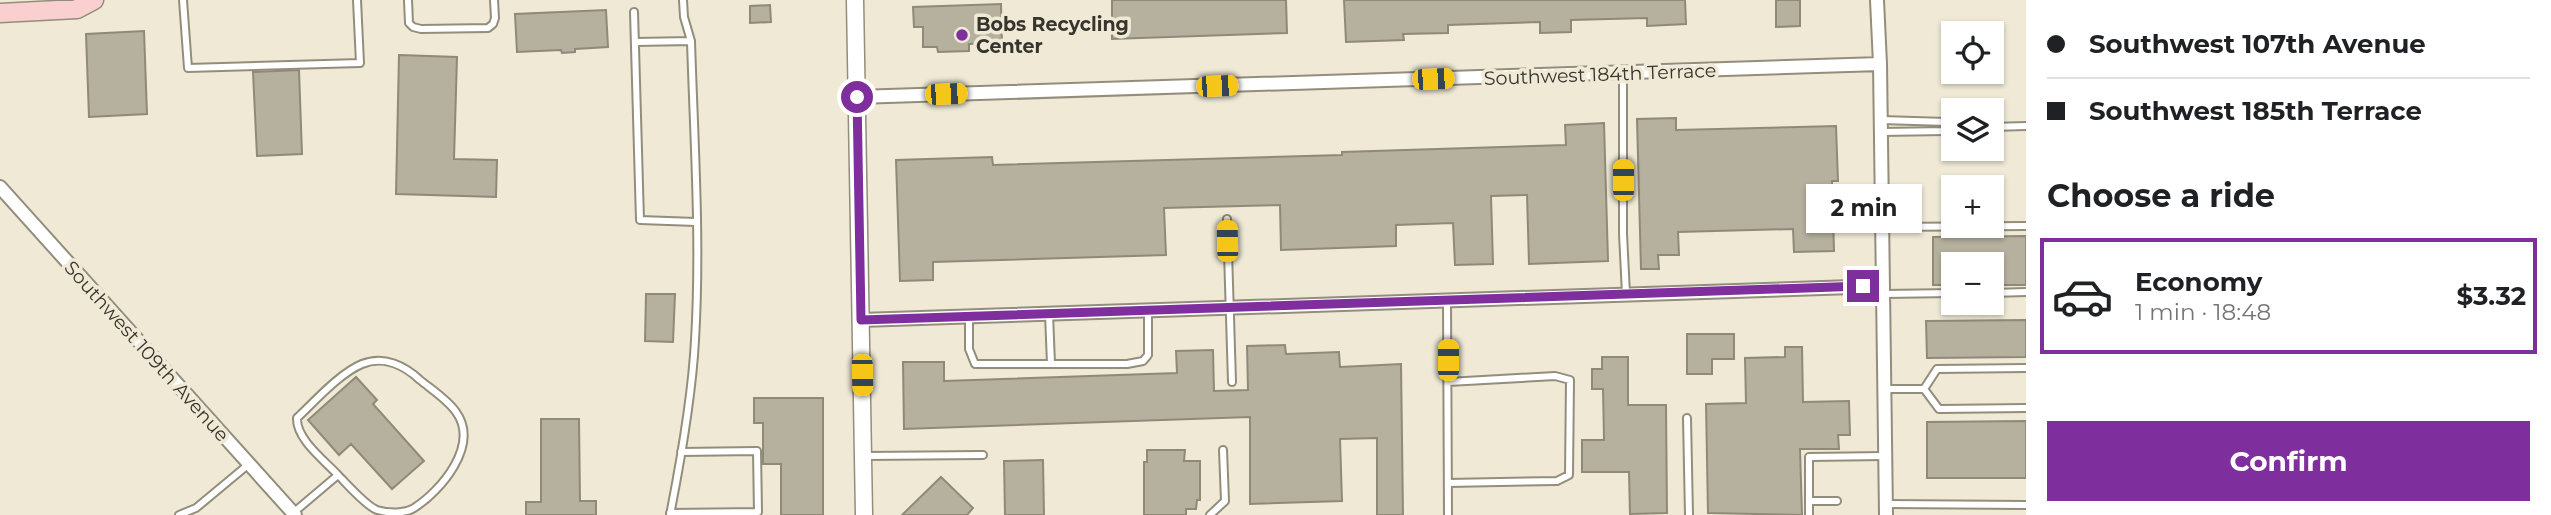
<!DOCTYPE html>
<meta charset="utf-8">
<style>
:root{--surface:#fff;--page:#f2f2f2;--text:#202124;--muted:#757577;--line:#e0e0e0;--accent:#7f2e9e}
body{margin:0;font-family:Montserrat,sans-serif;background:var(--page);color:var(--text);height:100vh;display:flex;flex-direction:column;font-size:26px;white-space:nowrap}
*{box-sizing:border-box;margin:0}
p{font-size:23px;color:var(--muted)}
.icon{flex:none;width:38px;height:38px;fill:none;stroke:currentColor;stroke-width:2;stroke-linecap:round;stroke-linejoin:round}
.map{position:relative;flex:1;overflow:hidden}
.side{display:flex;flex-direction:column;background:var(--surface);width:525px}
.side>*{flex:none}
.hud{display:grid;align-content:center;height:154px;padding:0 21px;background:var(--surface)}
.tools{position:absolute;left:1941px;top:21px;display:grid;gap:14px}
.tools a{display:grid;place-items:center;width:63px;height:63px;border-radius:0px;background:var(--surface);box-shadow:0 2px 5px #0004;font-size:35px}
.end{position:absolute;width:32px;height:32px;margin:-16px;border:9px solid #7f2e9e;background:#fff;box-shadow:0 0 0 4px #fff}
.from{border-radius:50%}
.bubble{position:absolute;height:49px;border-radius:0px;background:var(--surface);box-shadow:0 2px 5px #0004;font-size:23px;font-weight:700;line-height:49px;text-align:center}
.car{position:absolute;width:21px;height:42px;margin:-21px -10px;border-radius:9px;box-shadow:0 0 5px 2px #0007;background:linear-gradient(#f5c518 24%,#345 0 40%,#f5c518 0 76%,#345 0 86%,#f5c518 0)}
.hud b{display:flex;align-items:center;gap:24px;height:66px;font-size:26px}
.hud b+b{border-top:2px solid var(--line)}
.hud i{width:18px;height:18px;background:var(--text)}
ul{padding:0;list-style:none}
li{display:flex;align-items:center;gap:21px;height:116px;margin:0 14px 10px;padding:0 7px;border:4px solid var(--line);border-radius:0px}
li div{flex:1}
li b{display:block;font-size:26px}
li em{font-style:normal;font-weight:700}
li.active{border-color:var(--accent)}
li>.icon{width:63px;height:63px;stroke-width:1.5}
h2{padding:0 21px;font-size:32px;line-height:84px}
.cta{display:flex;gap:14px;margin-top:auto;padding:14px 21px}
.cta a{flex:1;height:80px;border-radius:0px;background:var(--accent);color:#fff;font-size:28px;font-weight:700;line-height:80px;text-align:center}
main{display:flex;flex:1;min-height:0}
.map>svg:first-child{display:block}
.building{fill:#b6b09e;stroke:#8f8a78;stroke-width:2}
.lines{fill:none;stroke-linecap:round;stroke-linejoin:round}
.service-casing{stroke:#938d7c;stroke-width:10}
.minor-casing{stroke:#938d7c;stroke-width:16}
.tertiary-casing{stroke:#938d7c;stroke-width:19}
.secondary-casing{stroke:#938d7c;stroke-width:21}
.service{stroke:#fff;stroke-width:6}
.minor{stroke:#fff;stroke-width:12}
.tertiary{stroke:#fff;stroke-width:16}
.secondary{stroke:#f9d0cf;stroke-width:18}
.route{stroke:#7f2e9e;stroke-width:9}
.poi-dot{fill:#7f2e9e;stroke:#efe9d6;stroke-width:2.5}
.labels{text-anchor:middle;stroke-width:7;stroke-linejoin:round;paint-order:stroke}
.poi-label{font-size:19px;font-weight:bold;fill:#36342c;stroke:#efe9d6;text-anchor:start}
.street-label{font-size:19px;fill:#36342c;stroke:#efe9d6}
</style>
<main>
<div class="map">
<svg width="2026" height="515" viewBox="0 0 2026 515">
<rect width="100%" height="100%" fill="#efe9d6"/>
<path class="building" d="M1112,0H1286L1287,33L1112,39Z
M1344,0H1685L1686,24L1647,26V18L1571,20V32L1540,33V22L1448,25V33L1403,34L1404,40L1346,42Z
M1776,0H1800V26L1776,27Z
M1001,4L1002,43L969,44V51L938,52L937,47H923V27H914L913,7Z
M770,5L771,22L750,23V6Z
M606,10L608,47L575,49V52L562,53L561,50L517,52L515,14Z
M144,31L147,114L89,117L86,34Z
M399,55L457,57L454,159L497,160L496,197L396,194Z
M299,70L302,154L257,156L253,72Z
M1676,118V130L1836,126L1838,181H1832L1834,251L1794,252L1793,229L1678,232L1679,255H1658L1659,269H1641L1637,119Z
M1604,123L1608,261L1529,264L1527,195L1491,196L1493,264L1455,265L1453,223L1396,225V246L1281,250L1280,205L1164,208L1166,255L933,262V280L900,281L896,160L992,157L993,165L1342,155V152L1566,145L1565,125Z
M2026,236V285H1992V264H1953V285H1933V237Z
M646,294H675L673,342L645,341Z
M2026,320V357L1927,358L1926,321Z
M1687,334H1734V359H1712V374H1687Z
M1285,345L1286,354L1339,352L1340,367L1401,364L1403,515H1377V438L1340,439L1342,501L1250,504V417L904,429L903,362H944V381L1177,373L1176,351L1213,350L1214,391L1248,390L1247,346Z
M1785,347H1802L1803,402L1849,401L1850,435H1838L1839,449H1800L1802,515L1708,513L1706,404L1746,403L1745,358L1785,357Z
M1602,357H1628V405H1666L1667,513L1630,514L1629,472H1582V440H1604L1603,389H1592V369H1602Z
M356,377L377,400L373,404L424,461L392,489L351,444L339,455L308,420Z
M754,398H823V515H781V464H763V423H754Z
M541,419H579L580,501H596V515H526V502H541Z
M2026,421V478H1927V422Z
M1147,450H1185L1184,461H1200V500H1197L1196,509H1186V515H1144V462H1147Z
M1043,460L1044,515H1005L1004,461Z
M941,477L973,508L967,515H902Z"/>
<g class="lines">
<g class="service-casing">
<path id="service" d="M183,0L188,68L360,63L357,0
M408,0L409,23L413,27L421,29L488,28L493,24L495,18L494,0
M634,12L640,220L696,222
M635,42L691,41
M1623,73V234L1626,294
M1881,120L1947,122L1953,125
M1992,127L2026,126
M1881,132L1947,131L1953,128
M1227,219L1232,382
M1881,227L2026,226
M1992,293L2026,292
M1884,294L1953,293
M1447,302L1448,515
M1049,314L1051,364
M969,316V349L975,364H1127L1143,361L1148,355V310
M1448,382L1555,376L1570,380L1569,475L1557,481L1448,483
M1885,389H1924L1937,369L2026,368
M1924,389L1939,409L2026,408
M1687,418L1689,515
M865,456L983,455
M1809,501H1837
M1886,504L2026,505
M293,513L338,475C347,484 366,506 377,510C387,513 405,514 414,508C441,491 480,445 456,412C448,400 431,389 420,380C405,366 384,355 362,364C340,373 315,401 297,418C296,439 324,460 338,475
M670,513L758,512L757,451L681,452
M179,515L196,508L249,464
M670,515C681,459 692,398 695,340C701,241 694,140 691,41L684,17L683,0
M1210,515L1225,501L1223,450
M1809,515V457L1885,456"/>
</g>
<g class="minor-casing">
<path id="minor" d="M1877,0L1880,64L1886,515
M857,97L1880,64
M0,187L295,515
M861,320L1882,286"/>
</g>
<g class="tertiary-casing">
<path id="tertiary" d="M855,0L864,515"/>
</g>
<g class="secondary-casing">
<path id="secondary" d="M0,13L77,9L94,0"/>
</g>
<use href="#service" class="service"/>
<use href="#minor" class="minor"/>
<use href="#tertiary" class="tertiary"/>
<use href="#secondary" class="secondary"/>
</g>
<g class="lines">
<path class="route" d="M857,97L861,320L1863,286"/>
</g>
<circle class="poi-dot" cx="962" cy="35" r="7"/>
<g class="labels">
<g class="poi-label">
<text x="976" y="31">Bobs Recycling<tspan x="976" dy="22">Center</tspan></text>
</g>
<g class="street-label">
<text transform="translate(1600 74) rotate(-2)" y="7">Southwest 184th Terrace</text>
<text transform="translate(147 351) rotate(48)" y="7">Southwest 109th Avenue</text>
</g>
</g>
</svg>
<div class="tools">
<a><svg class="icon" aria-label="locate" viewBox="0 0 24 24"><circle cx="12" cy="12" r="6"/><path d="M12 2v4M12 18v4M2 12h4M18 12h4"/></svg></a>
<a><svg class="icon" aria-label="layers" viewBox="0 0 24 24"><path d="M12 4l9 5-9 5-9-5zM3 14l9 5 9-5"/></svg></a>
<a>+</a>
<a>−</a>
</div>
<i class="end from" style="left:857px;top:97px"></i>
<i class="end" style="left:1863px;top:286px"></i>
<div class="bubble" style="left:1806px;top:184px;width:116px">2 min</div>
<i class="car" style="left:1433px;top:79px;rotate:88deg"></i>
<i class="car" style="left:1217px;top:86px;rotate:88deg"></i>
<i class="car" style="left:946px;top:94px;rotate:88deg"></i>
<i class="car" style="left:1623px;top:180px;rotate:0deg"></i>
<i class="car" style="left:1227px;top:241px;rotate:359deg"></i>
<i class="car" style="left:1448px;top:360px;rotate:0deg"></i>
<i class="car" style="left:862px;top:375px;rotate:179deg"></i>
</div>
<section class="side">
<div class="hud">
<b><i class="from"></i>Southwest 107th Avenue</b>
<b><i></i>Southwest 185th Terrace</b>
</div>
<h2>Choose a ride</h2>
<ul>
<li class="active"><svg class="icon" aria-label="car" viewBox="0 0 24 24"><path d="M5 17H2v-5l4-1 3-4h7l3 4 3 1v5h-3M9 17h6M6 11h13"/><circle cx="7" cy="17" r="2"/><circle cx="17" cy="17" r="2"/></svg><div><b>Economy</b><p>1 min · 18:48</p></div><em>$3.32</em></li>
</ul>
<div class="cta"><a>Confirm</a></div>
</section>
</main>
